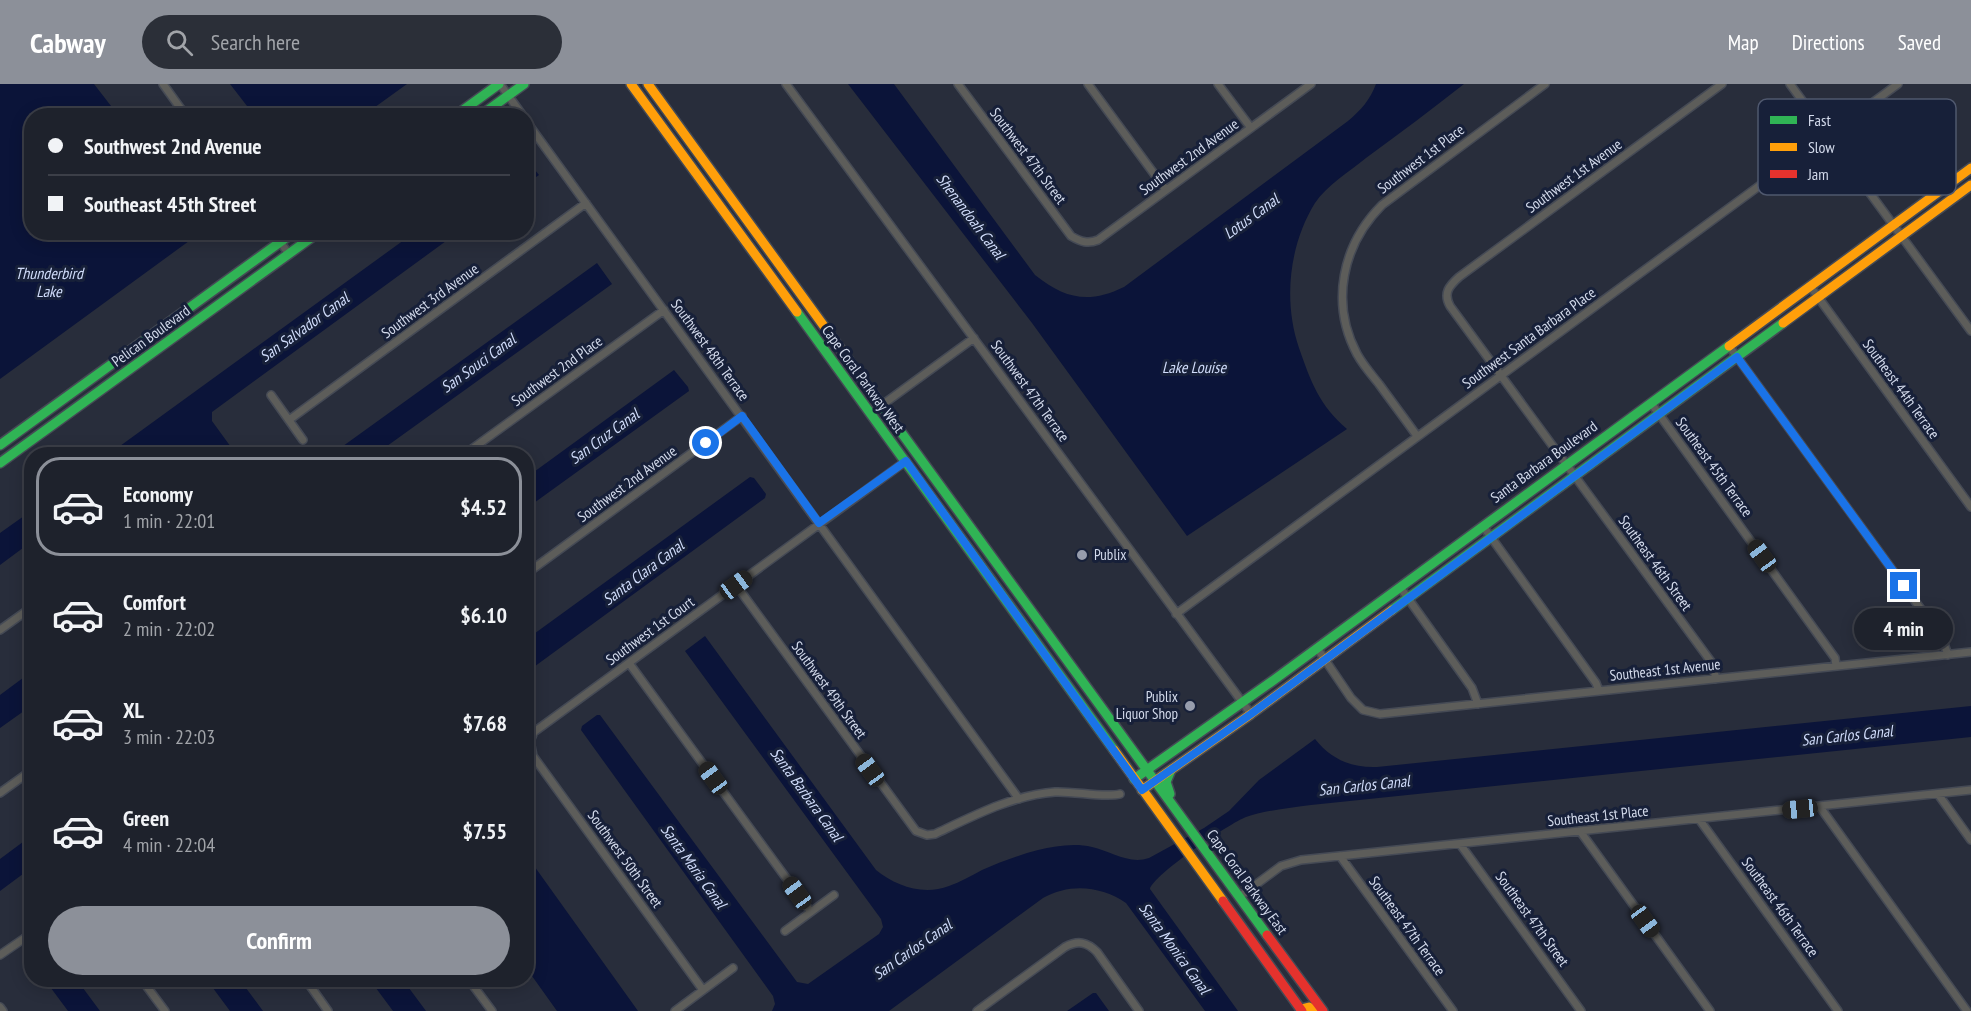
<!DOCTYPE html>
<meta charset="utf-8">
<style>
:root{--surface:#1e222c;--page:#2b2f38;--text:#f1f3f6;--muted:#a1a4a9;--line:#3c3f48;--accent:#8c9099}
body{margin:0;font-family:"PT Sans Narrow",sans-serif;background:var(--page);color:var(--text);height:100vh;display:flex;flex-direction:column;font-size:22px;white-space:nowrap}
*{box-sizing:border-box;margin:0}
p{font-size:20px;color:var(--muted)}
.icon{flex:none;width:33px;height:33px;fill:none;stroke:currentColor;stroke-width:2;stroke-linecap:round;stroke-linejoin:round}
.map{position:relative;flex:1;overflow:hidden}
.panel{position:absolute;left:24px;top:363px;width:510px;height:540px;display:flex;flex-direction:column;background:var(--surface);border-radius:24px;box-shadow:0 3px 15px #0003,0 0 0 2px var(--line)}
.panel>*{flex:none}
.hud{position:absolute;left:24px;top:24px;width:510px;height:132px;border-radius:24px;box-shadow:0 3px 15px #0003,0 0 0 2px var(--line);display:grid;align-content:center;height:132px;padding:0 24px;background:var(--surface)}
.end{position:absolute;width:27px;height:27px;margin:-14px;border:8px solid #1a73e8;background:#fff;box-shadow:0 0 0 3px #fff}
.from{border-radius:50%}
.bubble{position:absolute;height:42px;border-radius:21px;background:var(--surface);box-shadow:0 3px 15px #0003,0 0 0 2px var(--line);font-size:20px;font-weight:700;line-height:42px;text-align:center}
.car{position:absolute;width:18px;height:36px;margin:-18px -9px;border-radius:8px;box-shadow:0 0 4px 2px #0007;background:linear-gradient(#222 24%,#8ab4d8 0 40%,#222 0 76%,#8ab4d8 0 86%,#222 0)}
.hud b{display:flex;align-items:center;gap:21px;height:57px;font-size:22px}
.hud b+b{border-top:2px solid var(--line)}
.hud i{width:15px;height:15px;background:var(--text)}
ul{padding:10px 0 0;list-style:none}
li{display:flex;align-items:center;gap:18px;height:99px;margin:0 12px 9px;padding:0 12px;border:3px solid transparent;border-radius:24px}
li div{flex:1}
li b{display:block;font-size:22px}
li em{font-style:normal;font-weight:700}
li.active{border-color:var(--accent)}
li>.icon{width:54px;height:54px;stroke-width:1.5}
.button{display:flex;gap:12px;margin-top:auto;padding:12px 24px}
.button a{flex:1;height:69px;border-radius:36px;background:var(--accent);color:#fff;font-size:24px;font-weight:700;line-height:69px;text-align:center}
header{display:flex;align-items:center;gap:36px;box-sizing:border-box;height:84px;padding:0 30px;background:var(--accent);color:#fff}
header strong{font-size:28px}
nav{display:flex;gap:33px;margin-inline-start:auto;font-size:21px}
.search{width:420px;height:54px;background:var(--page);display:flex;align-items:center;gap:15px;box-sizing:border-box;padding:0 21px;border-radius:33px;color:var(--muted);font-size:22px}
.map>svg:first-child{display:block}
.water{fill:#0b1439}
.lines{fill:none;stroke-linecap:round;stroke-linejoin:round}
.street-casing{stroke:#454a55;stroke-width:10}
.fast-casing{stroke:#454a55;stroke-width:12}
.slow-casing{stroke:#454a55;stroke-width:12}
.jam-casing{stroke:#454a55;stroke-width:12}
.street{stroke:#5d5d5a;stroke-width:7}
.fast{stroke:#30b455;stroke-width:9}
.slow{stroke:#ff9f0a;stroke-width:9}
.jam{stroke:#e5322d;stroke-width:9}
.route{stroke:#1a73e8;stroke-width:8}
.poi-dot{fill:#979dad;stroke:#172039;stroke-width:2}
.labels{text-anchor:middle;stroke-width:6;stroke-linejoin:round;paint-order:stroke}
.street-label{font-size:15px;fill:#d3daeb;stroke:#172039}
.poi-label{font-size:15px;fill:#d3daeb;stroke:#172039;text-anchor:start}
.water-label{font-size:16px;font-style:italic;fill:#d0dcfa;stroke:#172039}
.key{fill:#172039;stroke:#4f586e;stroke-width:1.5}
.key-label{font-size:16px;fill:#d3daeb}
</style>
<header>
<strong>Cabway</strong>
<div class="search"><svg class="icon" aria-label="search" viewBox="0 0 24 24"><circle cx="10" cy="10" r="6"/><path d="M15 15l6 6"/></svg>Search here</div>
<nav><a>Map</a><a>Directions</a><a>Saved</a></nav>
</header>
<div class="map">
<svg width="1971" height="927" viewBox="0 0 1971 927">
<rect width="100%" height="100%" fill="#282d3b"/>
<path class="water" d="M0,0H94L118,31L32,32V148L200,149L0,295Z
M230,0H407L364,31H254Z
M848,0H894L1035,191C1065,215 1089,220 1124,203L1348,37C1361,26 1370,16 1376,0H1464C1432,25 1399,50 1366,74C1350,87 1326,102 1315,119C1289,161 1283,217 1299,264C1311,298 1319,321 1347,345L1187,452L1032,239Z
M526,75L539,91L527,99H526Z
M415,148L457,149L212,328V337L236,370H109Z
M597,179L612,200L376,370H332Z
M674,286L688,303L689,307L527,424V393Z
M750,393L754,394L766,410L765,414L527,588V555Z
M31,427V458L0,481V449Z
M705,552L876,786C896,802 923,812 949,802C960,798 971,792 982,786C1000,778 1019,771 1038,766C1056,762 1074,759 1092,763C1111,767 1129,781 1149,774L1204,744L1229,727L1259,696L1315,655C1331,675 1351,684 1377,683L1971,622V653L1311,721C1290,724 1266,726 1246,733C1230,739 1153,791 1150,805L1238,927H1205L1126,819C1101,802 1070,799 1043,814L889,927H772L775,920L773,912L581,646L582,642L597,631H600L797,898L808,900L879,850L883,843L881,835L685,567Z
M31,588V622L0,644V611Z
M31,752V784L0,807V775Z
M527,772L633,920L638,927H557L527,885Z
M45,896H77L100,927H68Z
M207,896H240L263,927H230Z
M370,896H403L426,927H393Z
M1093,909H1096L1109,927H1067Z"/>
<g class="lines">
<g class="street-casing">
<path id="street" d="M163,0L186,32
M500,0L523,32
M786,0L1251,630
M958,0L1071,152C1081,158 1088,160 1098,156L1311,0
M1088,0L1166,106
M1218,0L1251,44
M1790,0L1971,247
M526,37L1019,715
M273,148L289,170
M1810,202L1971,423
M1729,262L1942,554L1948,571
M271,311L303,356
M1651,319L1835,574L1836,582
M882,321L974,254
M289,336L586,119
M1417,352C1405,335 1392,318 1379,300C1371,290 1363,281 1357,270C1330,219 1342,161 1382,121L1545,0
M465,370L664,226
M1483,442L1596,599L1599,607
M526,490L742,332
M736,501L916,747L927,751L935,750C973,732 1013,711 1055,708C1074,707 1104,714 1120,710
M1400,503L1472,604L1478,620
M1176,530L1898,0
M0,546L32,523
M1317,564L1351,614L1363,626L1380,630L1971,568
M629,579L811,828
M1716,595L1712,579L1450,222C1443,209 1449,202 1459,193L1722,0
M0,709L32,686
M1938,710L1971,756
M1820,723L1967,927
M1699,735L1838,927
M1580,747L1710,927
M1460,760L1581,927
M1340,772L1453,927
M1239,813L1281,782L1301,776L1971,706
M785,847L834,811
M0,871L32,849
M142,896L165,927
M306,896L328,927
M469,896L492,927
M703,906L533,672L530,657L534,648L906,377
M0,923L3,927
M675,927L733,884
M977,927L1065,863C1078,856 1087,858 1097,868L1139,927"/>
</g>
<g class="fast-casing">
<path id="fast" d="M455,32L499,0
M480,32L524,0
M797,228L1114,666
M866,300L1267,851
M0,361L294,148
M0,379L319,148
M1392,526L1783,239
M1134,695L1271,598L1729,262
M1170,710L1166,698L1171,686"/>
</g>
<g class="slow-casing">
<path id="slow" d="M631,0L797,228
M648,0L866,300
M1783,239L1971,101
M1729,262L1971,84
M1114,666L1223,817
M1142,706L1251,630L1392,526
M1301,925L1309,923L1314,927"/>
</g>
<g class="jam-casing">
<path id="jam" d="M1223,817L1302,927
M1267,851L1323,927"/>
</g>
<use href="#street" class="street"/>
<use href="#fast" class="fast"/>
<use href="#slow" class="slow"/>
<use href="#jam" class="jam"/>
</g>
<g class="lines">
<path class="route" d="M706,359L742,332L819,439L906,377L1142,706L1251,630L1737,273L1904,502"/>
</g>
<g class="poi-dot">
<circle cx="1082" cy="471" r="6"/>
<circle cx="1190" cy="622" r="6"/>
</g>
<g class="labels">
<g class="street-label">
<text transform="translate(1028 72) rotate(53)" y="5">Southwest 47th Street</text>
<text transform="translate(1189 73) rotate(-36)" y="5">Southwest 2nd Avenue</text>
<text transform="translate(1421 75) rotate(-37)" y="5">Southwest 1st Place</text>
<text transform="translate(1574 92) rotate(-36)" y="5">Southwest 1st Avenue</text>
<text transform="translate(430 217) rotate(-36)" y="5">Southwest 3rd Avenue</text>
<text transform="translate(151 252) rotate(-36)" y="5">Pelican Boulevard</text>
<text transform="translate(1529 254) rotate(-36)" y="5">Southwest Santa Barbara Place</text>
<text transform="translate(710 266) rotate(54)" y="5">Southwest 48th Terrace</text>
<text transform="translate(557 287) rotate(-36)" y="5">Southwest 2nd Place</text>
<text transform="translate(863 295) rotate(54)" y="5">Cape Coral Parkway West</text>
<text transform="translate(1901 305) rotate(54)" y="5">Southeast 44th Terrace</text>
<text transform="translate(1030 307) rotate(54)" y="5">Southwest 47th Terrace</text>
<text transform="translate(1544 378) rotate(-36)" y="5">Santa Barbara Boulevard</text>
<text transform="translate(1714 383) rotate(54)" y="5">Southeast 45th Terrace</text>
<text transform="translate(627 400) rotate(-36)" y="5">Southwest 2nd Avenue</text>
<text transform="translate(1655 479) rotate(54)" y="5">Southeast 46th Street</text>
<text transform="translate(650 547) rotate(-36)" y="5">Southwest 1st Court</text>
<text transform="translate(1665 586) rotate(-6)" y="5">Southeast 1st Avenue</text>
<text transform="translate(829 606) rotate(54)" y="5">Southwest 49th Street</text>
<text transform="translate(1598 732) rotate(-6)" y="5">Southeast 1st Place</text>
<text transform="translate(625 775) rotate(54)" y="5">Southwest 50th Street</text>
<text transform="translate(1247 798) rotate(54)" y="5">Cape Coral Parkway East</text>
<text transform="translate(1780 823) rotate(54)" y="5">Southeast 46th Terrace</text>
<text transform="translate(1532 835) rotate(54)" y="5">Southeast 47th Street</text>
<text transform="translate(1407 842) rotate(54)" y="5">Southeast 47th Terrace</text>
</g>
<g class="poi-label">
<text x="1094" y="476">Publix</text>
<text x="1178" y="618" text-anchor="end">Publix<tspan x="1178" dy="17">Liquor Shop</tspan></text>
</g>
<g class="water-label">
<text transform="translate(971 132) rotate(53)" y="6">Shenandoah Canal</text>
<text transform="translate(1251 132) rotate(-36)" y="6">Lotus Canal</text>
<text x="49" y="195">Thunderbird<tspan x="49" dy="18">Lake</tspan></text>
<text transform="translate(304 243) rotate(-36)" y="6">San Salvador Canal</text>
<text transform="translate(478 279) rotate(-36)" y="6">San Souci Canal</text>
<text x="1194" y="289">Lake Louise</text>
<text transform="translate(604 352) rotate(-36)" y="6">San Cruz Canal</text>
<text transform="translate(643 488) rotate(-37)" y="6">Santa Clara Canal</text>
<text transform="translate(1847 651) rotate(-6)" y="6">San Carlos Canal</text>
<text transform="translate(1364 701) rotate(-6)" y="6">San Carlos Canal</text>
<text transform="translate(807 710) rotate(54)" y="6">Santa Barbara Canal</text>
<text transform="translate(694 782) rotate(54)" y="6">Santa Maria Canal</text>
<text transform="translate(1175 864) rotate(54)" y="6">Santa Monica Canal</text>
<text transform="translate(912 865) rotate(-35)" y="6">San Carlos Canal</text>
</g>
</g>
<rect x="1758" y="15" width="198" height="96" rx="9" class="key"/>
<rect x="1770" y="32" width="27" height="8" fill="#30b455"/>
<rect x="1770" y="59" width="27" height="8" fill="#ff9f0a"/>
<rect x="1770" y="86" width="27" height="8" fill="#e5322d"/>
<g class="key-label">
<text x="1808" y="42">Fast</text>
<text x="1808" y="69">Slow</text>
<text x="1808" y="96">Jam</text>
</g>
</svg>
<i class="end from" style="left:706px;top:359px"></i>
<i class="end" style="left:1904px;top:502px"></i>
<div class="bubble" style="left:1854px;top:524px;width:99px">4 min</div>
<i class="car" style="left:1762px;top:472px;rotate:324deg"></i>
<i class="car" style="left:736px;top:501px;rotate:54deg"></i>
<i class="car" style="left:870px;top:686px;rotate:324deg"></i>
<i class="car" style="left:713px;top:694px;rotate:324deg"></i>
<i class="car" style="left:1800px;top:725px;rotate:264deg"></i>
<i class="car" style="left:797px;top:809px;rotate:324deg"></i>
<i class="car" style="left:1645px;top:837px;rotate:144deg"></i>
<div class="hud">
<b><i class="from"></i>Southwest 2nd Avenue</b>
<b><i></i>Southeast 45th Street</b>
</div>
<section class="panel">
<ul>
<li class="active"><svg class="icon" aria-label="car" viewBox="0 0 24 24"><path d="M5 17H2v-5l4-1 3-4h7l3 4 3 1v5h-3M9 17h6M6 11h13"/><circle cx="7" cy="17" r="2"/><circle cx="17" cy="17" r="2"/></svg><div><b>Economy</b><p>1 min · 22:01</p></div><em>$4.52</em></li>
<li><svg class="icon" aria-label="car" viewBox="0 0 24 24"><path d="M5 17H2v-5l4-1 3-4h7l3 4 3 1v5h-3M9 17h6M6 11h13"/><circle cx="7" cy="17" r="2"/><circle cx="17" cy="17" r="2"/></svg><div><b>Comfort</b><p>2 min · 22:02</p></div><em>$6.10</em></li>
<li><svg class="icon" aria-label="car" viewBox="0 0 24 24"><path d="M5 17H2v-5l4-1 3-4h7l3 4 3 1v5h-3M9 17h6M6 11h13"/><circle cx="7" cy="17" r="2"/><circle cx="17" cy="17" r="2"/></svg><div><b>XL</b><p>3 min · 22:03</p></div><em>$7.68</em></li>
<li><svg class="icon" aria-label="car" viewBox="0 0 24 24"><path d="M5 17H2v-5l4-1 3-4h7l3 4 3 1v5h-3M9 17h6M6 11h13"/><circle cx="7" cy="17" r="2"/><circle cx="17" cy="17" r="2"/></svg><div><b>Green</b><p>4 min · 22:04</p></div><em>$7.55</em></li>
</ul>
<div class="button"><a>Confirm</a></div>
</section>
</div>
